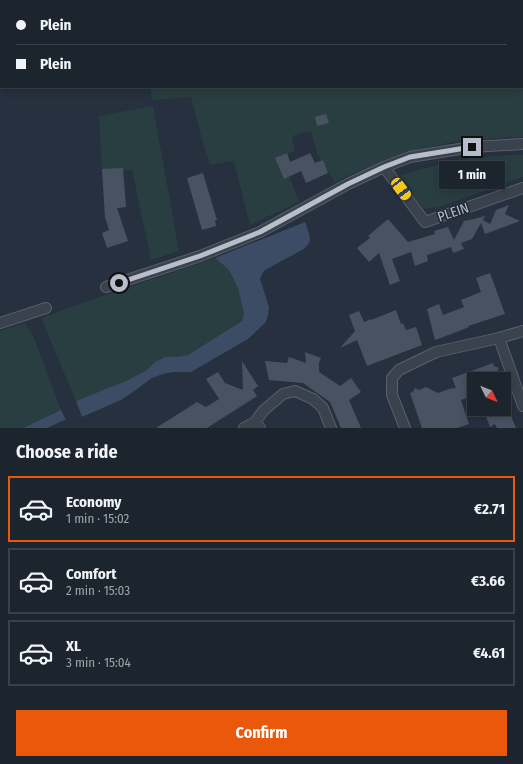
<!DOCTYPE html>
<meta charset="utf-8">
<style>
:root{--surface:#1c242e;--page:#29303a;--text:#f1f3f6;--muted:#a0a4aa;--line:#3a414a;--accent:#ea580c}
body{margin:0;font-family:"Fira Sans Condensed",sans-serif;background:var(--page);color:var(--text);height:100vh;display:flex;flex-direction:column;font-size:15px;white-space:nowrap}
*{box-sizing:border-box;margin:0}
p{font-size:13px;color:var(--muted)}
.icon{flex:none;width:22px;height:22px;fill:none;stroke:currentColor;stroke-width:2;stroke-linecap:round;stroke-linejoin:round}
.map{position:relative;height:428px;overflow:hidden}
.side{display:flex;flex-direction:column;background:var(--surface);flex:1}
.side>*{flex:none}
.hud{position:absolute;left:0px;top:0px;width:523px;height:88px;box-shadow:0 2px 10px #0003,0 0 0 1px var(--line);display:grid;align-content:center;height:88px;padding:0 16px;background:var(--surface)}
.needle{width:26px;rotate:133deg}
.buttons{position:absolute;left:467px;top:372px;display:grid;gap:8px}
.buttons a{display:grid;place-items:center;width:44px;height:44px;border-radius:0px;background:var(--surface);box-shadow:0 2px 10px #0003,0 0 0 1px var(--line);font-size:20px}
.end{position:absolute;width:18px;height:18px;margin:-9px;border:5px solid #b7bdc9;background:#111;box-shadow:0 0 0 2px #111}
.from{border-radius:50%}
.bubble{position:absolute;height:28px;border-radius:0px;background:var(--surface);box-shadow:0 2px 10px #0003,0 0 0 1px var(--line);font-size:13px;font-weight:700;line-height:28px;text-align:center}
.car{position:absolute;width:12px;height:24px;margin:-12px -6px;border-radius:5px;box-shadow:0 0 3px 1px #0007;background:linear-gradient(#f5c518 24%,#345 0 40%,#f5c518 0 76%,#345 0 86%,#f5c518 0)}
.hud b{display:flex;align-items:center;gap:14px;height:38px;font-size:15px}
.hud b+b{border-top:1px solid var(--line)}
.hud i{width:10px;height:10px;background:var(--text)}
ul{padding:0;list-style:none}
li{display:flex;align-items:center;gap:12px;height:66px;margin:0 8px 6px;padding:0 8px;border:2px solid var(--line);border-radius:0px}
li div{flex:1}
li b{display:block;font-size:15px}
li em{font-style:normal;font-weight:700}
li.on{border-color:var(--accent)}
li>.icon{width:36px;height:36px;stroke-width:1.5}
h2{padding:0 16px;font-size:18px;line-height:48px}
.primary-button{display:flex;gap:8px;margin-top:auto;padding:8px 16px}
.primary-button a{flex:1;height:46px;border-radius:0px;background:var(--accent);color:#fff;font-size:16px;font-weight:700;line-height:46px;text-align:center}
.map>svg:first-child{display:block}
.green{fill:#293e40}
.water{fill:#3d4c65}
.building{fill:#485362}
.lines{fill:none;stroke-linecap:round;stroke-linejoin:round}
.minor-casing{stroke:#58606c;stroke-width:12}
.minor{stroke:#3a424e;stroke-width:10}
.route{stroke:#b7bdc9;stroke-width:5}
.labels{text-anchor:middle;stroke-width:3;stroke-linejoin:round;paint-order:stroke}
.street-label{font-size:14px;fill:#b7bdc9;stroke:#1f2733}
</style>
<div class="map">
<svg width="523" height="428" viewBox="0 0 523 428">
<rect width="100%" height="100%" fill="#26303e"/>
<path class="green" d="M135,0H523V137H509L452,142L413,151L380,162L345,177L335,183L317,153L311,131L292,136L295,151L281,156L299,202L250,225L234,161L210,165L203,143L191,97L152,100L150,87H522V1H135Z
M153,106L179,251L151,260L132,170L102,171L99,116Z
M509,155H523V177L439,207L424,209L398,176L441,164L477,157Z
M215,258L229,270L238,288L245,313L243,320L188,355L176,357H165L155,362L147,370L128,380L76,401L41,318L91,300Z
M25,323L33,335L61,410L23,428H0V331Z"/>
<path class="water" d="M305,222C309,235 315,241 302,250L265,270L262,274L260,279L269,307L268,316L265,323L248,339L191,372H173L163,374L152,378L133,392L121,400L82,417L76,401L128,380L147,370L155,362L165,357H176L188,355L242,321L244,313L238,288L229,270L215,258Z
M61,410L66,420L62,421L47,428H23Z"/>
<path class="building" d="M326,114L329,123L317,126L315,117Z
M287,153L290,162L310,153L315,163L323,160L328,173L306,183L301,171L284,179L275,158Z
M123,168L126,207L117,208L128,241L107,248L102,233L109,230L105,217L102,169Z
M203,173L217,220H215L216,226L202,230L187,178Z
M509,205L505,214L520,221L485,234L481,223L472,239L461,243L464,249L453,253L451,247L427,255L428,261L415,266L411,252L392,259L400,281L390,285L379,253L369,262L357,248L370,238L368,236L388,219L408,242L435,234L434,231L448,227L454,240L464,221L468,220H470L485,216L483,220L490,224L496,210Z
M490,273L505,314L468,326L469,327L459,331L435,340L427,309L439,304L443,315L464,307L461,300L481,292L476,278Z
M396,310L401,324L403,323L406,330L416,327L422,345L367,366L357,340L340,348L355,331L349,315L359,311L364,322L371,319V320Z
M305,352L321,358L319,363V372L340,386L351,378L361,392L349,400L361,428H341L330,402L303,383L269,380L265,361L287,363L289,357L306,363Z
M242,361L258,386L253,390L257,396L207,428H156L197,402L206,407L219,399L206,379L218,372L225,383L243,390Z
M493,363L494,366L499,368L497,372L499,379H474V395L461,400L469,424L457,428H422L410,393L413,392L415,388L419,390L426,387L438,393L449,389L456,388L452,378Z
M490,409H508L516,428H497L495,424L490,427L484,411Z"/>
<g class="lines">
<g class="minor-casing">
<path id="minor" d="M384,167L425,222L523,188
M106,287L200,256L260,232L348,184L384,167L410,157L472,147L523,144
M0,323L46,308
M499,338L523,406
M255,422L264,410L283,394L295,391L313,399L323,408L331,428
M244,428L255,422L260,428
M405,428L392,395V378L399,370L436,352L499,338L523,331"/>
</g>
<use href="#minor" class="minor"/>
</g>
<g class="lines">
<path class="route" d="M119,283L200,256L260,232L348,184L384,167L410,157L472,147"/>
</g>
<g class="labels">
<g class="street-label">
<text transform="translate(453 212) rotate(-19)" y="5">PLEIN</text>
</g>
</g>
</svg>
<div class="buttons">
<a><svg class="needle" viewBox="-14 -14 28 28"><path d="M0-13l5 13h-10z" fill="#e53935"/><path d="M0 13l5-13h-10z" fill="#a0a4aa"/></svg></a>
</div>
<i class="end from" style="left:119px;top:283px"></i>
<i class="end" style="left:472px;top:147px"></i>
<div class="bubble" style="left:439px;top:161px;width:66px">1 min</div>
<i class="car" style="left:401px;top:189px;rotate:143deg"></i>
<div class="hud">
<b><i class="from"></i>Plein</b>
<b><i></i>Plein</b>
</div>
</div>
<section class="side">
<h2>Choose a ride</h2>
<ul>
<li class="on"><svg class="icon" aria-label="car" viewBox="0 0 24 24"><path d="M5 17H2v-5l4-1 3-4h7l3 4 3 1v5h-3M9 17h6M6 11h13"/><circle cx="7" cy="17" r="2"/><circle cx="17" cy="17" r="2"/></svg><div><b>Economy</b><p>1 min · 15:02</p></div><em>€2.71</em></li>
<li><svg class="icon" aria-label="car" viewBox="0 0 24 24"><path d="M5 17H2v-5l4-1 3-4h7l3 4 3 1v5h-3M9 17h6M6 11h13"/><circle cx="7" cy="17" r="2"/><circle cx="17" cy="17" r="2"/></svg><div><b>Comfort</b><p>2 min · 15:03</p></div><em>€3.66</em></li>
<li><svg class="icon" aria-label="car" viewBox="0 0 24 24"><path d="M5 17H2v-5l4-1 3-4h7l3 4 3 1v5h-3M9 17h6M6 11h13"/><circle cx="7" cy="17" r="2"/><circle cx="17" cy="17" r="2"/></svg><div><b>XL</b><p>3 min · 15:04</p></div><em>€4.61</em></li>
</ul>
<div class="primary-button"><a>Confirm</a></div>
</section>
